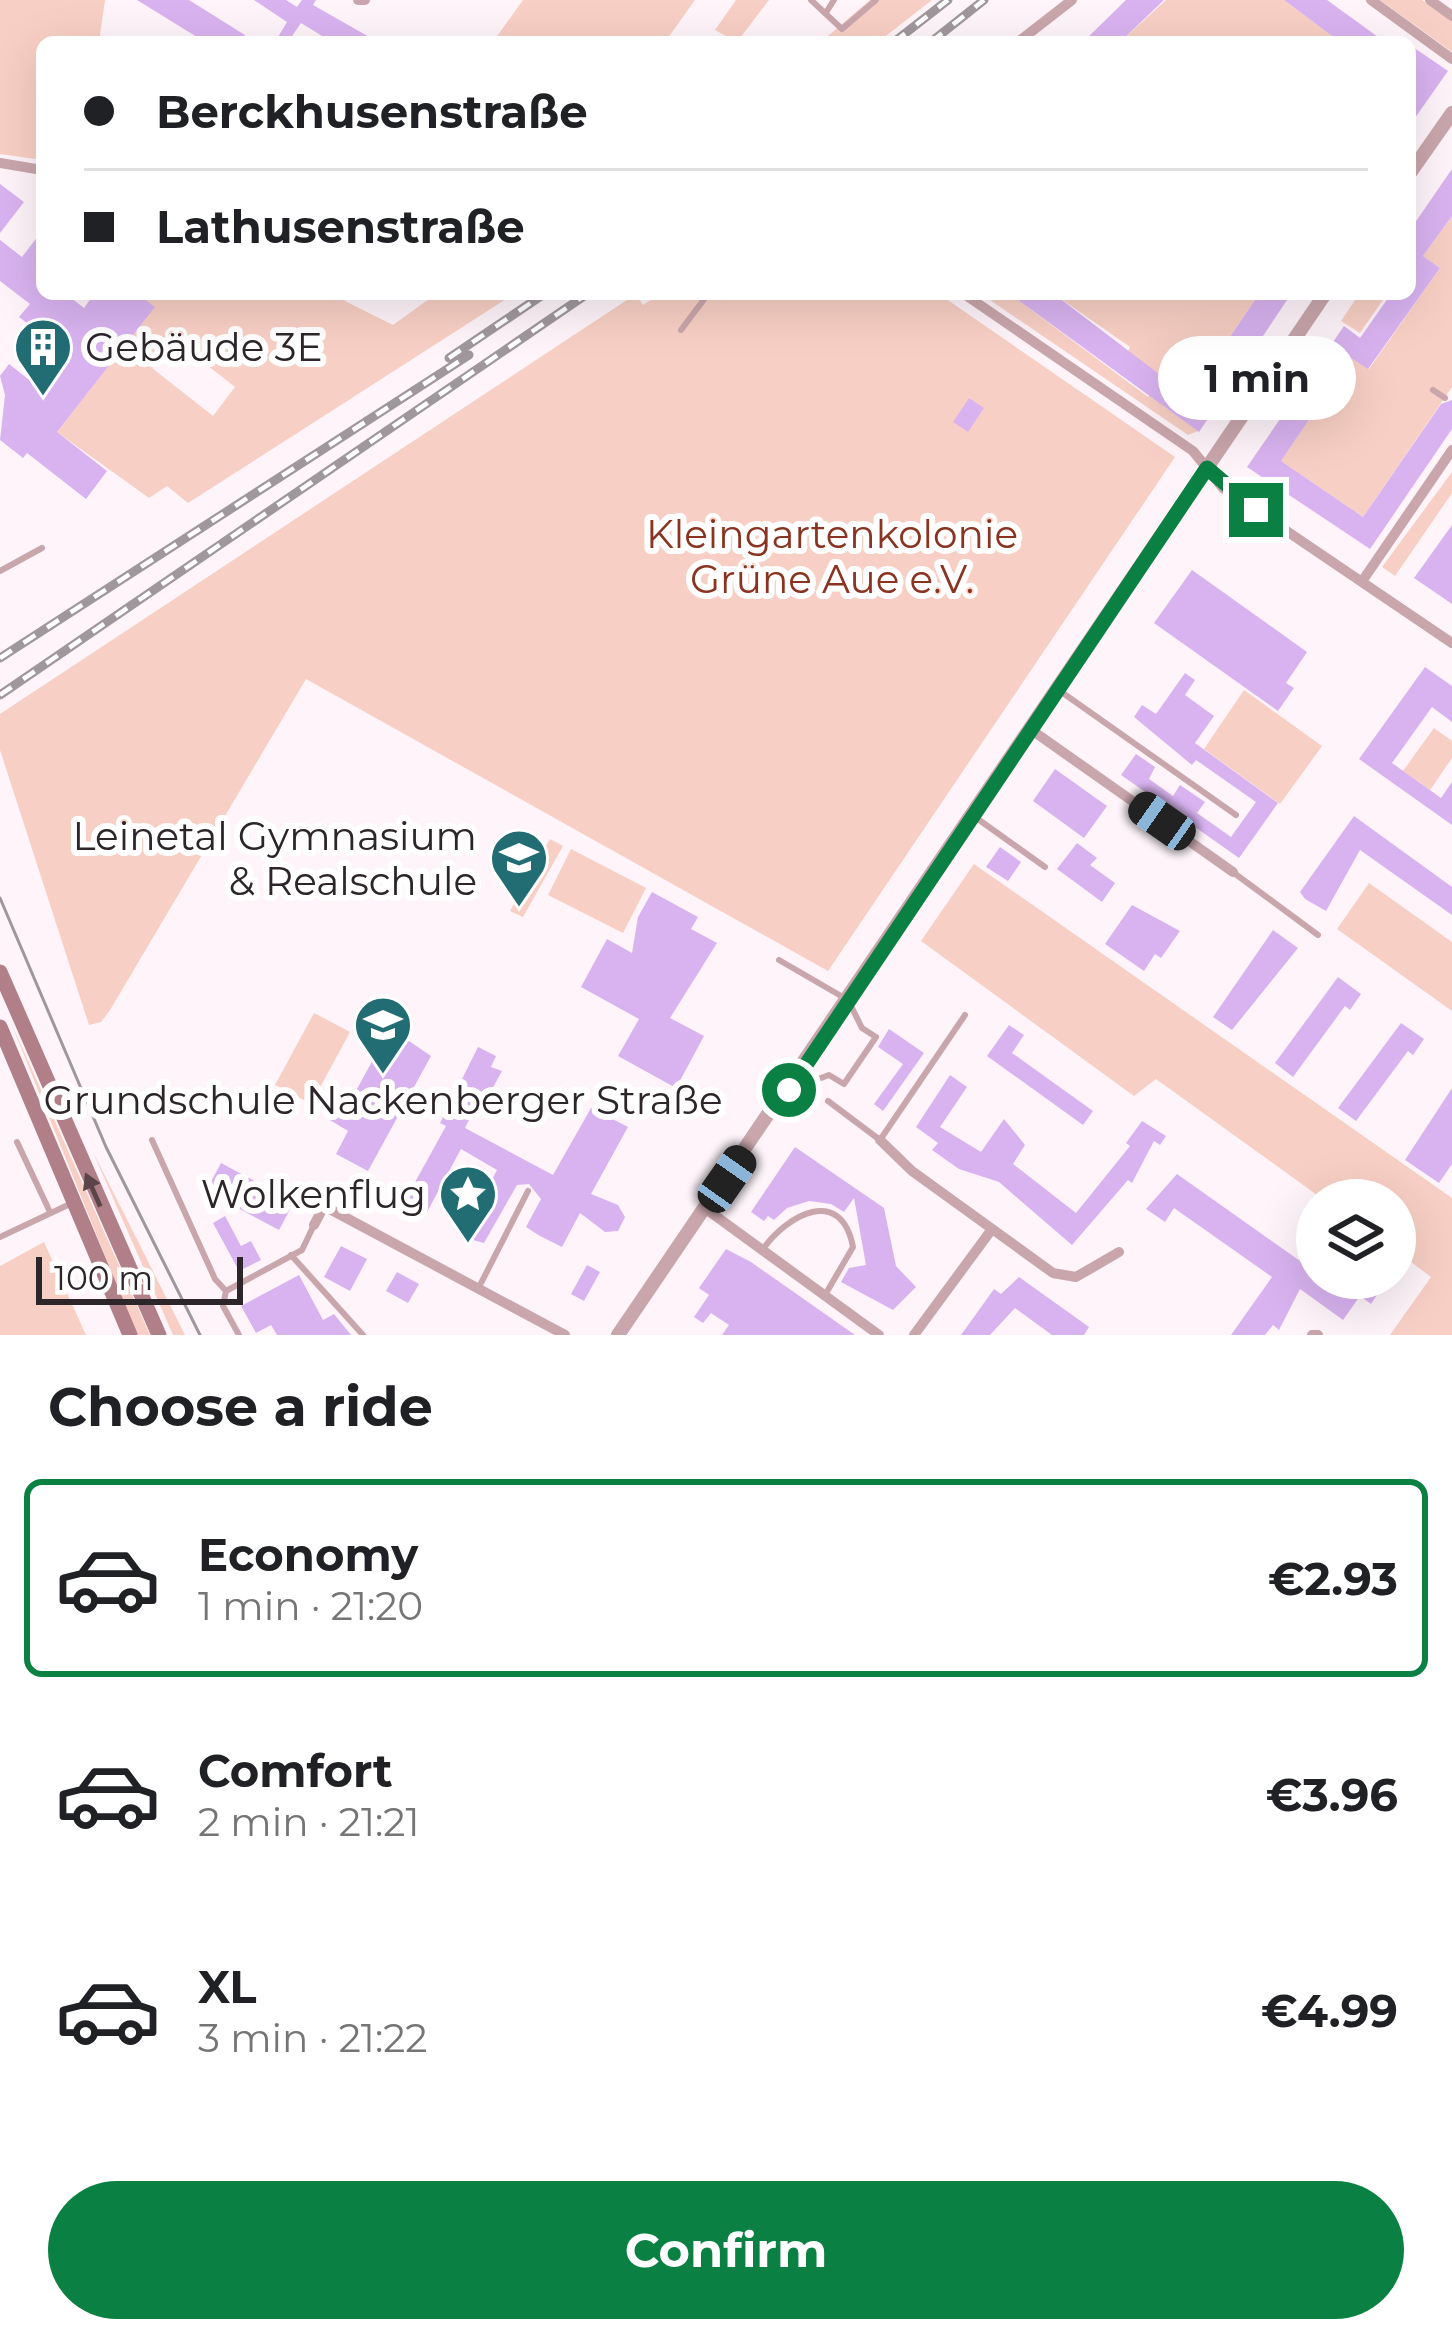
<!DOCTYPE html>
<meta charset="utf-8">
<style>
:root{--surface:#fff;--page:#f6f6f6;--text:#202124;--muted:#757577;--line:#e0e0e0;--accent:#0b8043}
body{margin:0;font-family:Montserrat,sans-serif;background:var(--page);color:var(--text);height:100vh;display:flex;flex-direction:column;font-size:45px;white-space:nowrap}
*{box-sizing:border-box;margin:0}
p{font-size:39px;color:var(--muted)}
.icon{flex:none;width:66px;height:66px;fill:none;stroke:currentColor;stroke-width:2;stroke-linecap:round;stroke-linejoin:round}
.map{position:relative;height:1335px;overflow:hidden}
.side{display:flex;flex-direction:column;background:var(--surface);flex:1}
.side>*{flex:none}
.guide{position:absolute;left:36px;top:36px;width:1380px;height:264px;border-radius:18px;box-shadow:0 12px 48px #0002;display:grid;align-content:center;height:264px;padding:0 48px;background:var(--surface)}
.fabs{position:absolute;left:1296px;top:1179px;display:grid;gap:24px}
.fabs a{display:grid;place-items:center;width:120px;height:120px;border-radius:50%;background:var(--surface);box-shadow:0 12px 48px #0002;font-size:60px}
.scale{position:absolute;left:36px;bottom:30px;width:207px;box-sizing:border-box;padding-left:12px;border:6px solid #2c262a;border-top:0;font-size:33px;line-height:42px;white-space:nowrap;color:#2c262a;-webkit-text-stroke:9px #fff;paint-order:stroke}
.end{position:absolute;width:54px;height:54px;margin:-27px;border:15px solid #0b8043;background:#fff;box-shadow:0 0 0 6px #fff}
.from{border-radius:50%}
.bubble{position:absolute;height:84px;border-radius:42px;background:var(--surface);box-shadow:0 12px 48px #0002;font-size:39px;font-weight:700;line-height:84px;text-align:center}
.car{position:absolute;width:36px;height:72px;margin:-36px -18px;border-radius:15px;box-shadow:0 0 9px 3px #0007;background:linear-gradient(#222 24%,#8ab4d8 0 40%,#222 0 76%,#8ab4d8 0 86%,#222 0)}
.guide b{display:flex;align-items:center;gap:42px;height:114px;font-size:45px}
.guide b+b{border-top:3px solid var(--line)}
.guide i{width:30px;height:30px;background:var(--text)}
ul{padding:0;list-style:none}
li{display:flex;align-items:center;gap:36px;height:198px;margin:0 24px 18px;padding:0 24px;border:6px solid transparent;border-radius:18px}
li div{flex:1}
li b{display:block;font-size:45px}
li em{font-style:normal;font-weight:700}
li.on{border-color:var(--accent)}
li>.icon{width:108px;height:108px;stroke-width:1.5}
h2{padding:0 48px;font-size:54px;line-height:144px}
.cta{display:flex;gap:24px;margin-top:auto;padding:24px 48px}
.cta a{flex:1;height:138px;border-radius:72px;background:var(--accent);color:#fff;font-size:48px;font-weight:700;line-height:138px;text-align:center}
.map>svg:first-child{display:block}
.green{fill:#f8cfc4;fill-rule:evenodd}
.building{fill:#d9b3f0}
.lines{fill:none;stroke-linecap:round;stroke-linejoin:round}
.service{stroke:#c9a6ac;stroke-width:6}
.minor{stroke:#c9a6ac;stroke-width:10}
.tertiary{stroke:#c9a6ac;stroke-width:14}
.secondary{stroke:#b17f88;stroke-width:15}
.tram{stroke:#9f979c;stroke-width:3}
.rail-casing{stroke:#9f979c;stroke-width:9}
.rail{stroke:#fff;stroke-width:4.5;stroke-dasharray:14;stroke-linecap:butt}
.oneway{fill:#5b454b}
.route{stroke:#0b8043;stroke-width:15}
.labels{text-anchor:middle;stroke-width:12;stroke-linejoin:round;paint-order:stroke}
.poi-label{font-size:39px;fill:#2c262a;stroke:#fff;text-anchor:end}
.park-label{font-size:39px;fill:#8a3320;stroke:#fff}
</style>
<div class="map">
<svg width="1452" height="1335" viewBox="0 0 1452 1335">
<rect width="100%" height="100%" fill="#fef4fa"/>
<path class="green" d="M0,0H105L99,42H42V160L0,154Z
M523,0H695L665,42H500L495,39Z
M736,0H769L737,42L715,30Z
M870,0H932L878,42H821Z
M1166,0H1284L1340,42H1120Z
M1380,0H1422L1452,21V52Z
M1452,216V387L1363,517L1281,461L1351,358L1369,369L1440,268L1423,256Z
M138,294H331L393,325L436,294H514L188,503L167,486L149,498L57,432L154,308ZM175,340L235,387L213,416L152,368Z
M636,294L643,305L659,294H939L1175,457L828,971L306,679L110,1010L101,1022L89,1025L0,750V714Z
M981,294H1010L1148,397L1162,378L1127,353L1130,347L1054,294H1259L1189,396L1176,388L1163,406L1198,431L1188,435Z
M1359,294H1387L1360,333L1341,321Z
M1452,472V493L1395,576L1382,567Z
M1244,690L1322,746L1280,804L1204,749Z
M1434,728L1452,741V758L1430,790L1403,771Z
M550,839L563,846L523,917L510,911Z
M571,849L646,888L623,933L548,895Z
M974,864L1452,1198V1335H1390L1431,1277L1395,1250V1200H1324L1156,1079L1134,1096L921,941Z
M1369,883L1452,942V1011L1337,929Z
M314,1013L350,1032L311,1104L275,1085Z
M9,1018L150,1335H137Z
M92,1150L185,1335H173Z
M44,1242L86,1335H0V1266Z"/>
<path class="building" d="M137,0H189L245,35L241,42H205Z
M254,0H286L297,7L302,0H316L313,5L378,42H332L301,23L288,42H275L287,22Z
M1126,0H1164L1120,42H1083Z
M1284,0H1327L1385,42H1340Z
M1410,45L1448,71L1410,125Z
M1452,169V216L1423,256L1440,268L1368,369L1351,358L1281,461L1363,517L1441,404L1452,400V429L1370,549L1247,467L1344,326L1360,338L1391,294H1410V230Z
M0,184L24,202L0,233Z
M42,231V294H66L84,308L94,294H138L155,307L57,432L107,471L86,499L27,453L23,458L0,440L5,395L0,376L9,364L28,379L49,352L23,331L28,324L19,317L30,304L0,281V240L22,257Z
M1010,294H1054L1189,397L1259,294H1291L1199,432Z
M969,398L984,408L968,432L953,422Z
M1452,525V604L1414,578Z
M1192,570L1307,652L1286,683L1294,688L1278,711L1154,623Z
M1425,667L1452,686V722L1432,707L1392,763L1441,798L1452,782V825L1359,759Z
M1185,673L1195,680L1185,695L1214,716L1195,743L1278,803L1239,858L1121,775L1136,754L1155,767L1149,779L1173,796L1180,785L1205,802L1197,813L1231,837L1256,802L1196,760L1192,765L1134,717L1142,705L1156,714Z
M1055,769L1107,806L1084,838L1033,801Z
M1354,816L1452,887V915L1360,850L1326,911L1305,899L1300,892Z
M1077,843L1097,858L1090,865L1115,883L1102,902L1057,869Z
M1000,847L1021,862L1008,881L986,867Z
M652,892L698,917L691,929L717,943L670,1018L704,1036L676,1088L618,1056L639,1019L581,987L607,939L632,953L638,917Z
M1132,905L1180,931L1161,958L1155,954L1144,971L1105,944Z
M1273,930L1298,948L1232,1030L1213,1017Z
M1338,977L1361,994L1350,1010L1345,1006L1293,1077L1275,1063Z
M1401,1023L1424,1039L1413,1055L1408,1051L1356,1121L1338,1108Z
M1009,1025L1024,1035L1012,1053L1093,1111L1083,1125L987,1056Z
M390,1028L431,1056L368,1171L336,1154L348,1131L330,1120L342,1098L350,1102Z
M889,1029L924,1053L883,1111L874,1104L903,1064L878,1047Z
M478,1047L496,1056L491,1067L502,1071L491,1091L484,1089L465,1128L553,1175L591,1108L628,1127L591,1194L618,1205L625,1217L618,1231L605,1232L580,1213L562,1247L540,1236L526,1227L541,1199L529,1184L517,1185L484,1243L462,1237L497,1170L461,1149L427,1212L403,1204L446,1126L440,1123Z
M950,1075L967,1087L940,1127L981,1152L1004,1119L1025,1145L1013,1164L1076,1213L1130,1146L1126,1143L1142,1121L1166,1136L1160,1145L1154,1141L1132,1183L1128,1180L1072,1245L999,1182L959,1169L932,1150L938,1143L916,1127Z
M1452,1088V1164L1439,1183L1405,1160Z
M795,1147L884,1208L896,1266L916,1287L893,1310L841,1282L849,1268L866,1265L854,1198L844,1212L831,1204L809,1201L787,1208L774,1220L768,1216L764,1221L751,1212Z
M221,1163L294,1202L279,1230L206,1191Z
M1177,1174L1317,1273V1278L1344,1291L1353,1278H1365L1381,1289L1371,1304L1360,1296L1343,1320L1300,1289L1279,1330L1273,1325L1265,1335H1231L1272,1277L1174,1208L1165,1222L1146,1209Z
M225,1216L241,1246L251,1241L261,1260L239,1271L213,1223Z
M341,1246L367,1259L350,1291L324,1277Z
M726,1249L751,1262L855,1335H722L729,1325L711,1313L703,1323L694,1317L709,1295L699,1288Z
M587,1265L600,1272L584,1301L571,1294Z
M397,1272L419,1284L408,1303L386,1291Z
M299,1275L323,1320L334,1314L351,1335H277L271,1325L256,1333L241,1306Z
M1019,1277L1089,1327L1084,1335H1052L1015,1308L990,1335H961L994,1289L1001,1294Z"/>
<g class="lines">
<path class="service" d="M811,0L842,29L876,0
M827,11L834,0
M681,330L708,294
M1433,390L1445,398
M0,571L42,548
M1060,691L1236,815
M975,817L1045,867
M1234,873L1318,935
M779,960L848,1000L862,1028L876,1037L844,1084L829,1075L789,1090
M828,1101L880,1140L965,1015
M152,1140L215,1279L226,1291
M17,1142L50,1212
M324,1206L332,1190
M0,1237L70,1204
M763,1249C787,1215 841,1185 853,1247L825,1295
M291,1255L363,1335
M478,1289L528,1191
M239,1335L223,1306L226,1291L302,1250L314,1225"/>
<path class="minor" d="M358,0H365
M1371,0L1452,59
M1430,0L1452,16
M1018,42L1072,0
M0,163L42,170
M964,294L1193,451L1223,488L1452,643
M1363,580L1452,450
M1033,731L1233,872
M880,1140L912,1171L1053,1273L1076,1277L1119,1252
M706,1209L879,1335
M314,1225L324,1206L565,1335
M914,1335L992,1229
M1312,1335H1318"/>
<path class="tertiary" d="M1410,173L1452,113
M618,1335L1325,294"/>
<path class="secondary" d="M0,972L159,1335
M0,1027L130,1335"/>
<path class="tram" d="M0,898L106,1147L200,1335"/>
<g class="rail-casing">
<path id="rail" d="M894,42L948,0
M931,42L984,0
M449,358L544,294
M0,658L469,355
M0,695L587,294"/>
</g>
<use href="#rail" class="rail"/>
</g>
<defs><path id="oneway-solid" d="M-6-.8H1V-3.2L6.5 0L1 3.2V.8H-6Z" transform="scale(3)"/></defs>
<use class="oneway" href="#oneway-solid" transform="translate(93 1190) rotate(-114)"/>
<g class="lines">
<path class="route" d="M789,1090L1207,468L1256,510"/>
</g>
<defs>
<g id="building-pin" transform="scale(3)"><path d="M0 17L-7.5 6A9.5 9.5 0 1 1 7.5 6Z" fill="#226d74" stroke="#fff"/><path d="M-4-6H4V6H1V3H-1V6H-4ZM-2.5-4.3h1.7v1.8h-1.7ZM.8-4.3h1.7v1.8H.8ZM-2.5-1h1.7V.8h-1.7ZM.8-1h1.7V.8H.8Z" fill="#fff"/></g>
<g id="school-pin" transform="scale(3)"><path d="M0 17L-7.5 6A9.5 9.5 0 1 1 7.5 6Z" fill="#226d74" stroke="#fff"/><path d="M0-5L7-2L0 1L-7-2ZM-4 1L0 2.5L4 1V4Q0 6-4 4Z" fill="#fff"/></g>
<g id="sight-pin" transform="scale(3)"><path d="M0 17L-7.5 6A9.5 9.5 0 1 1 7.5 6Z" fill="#226d74" stroke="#fff"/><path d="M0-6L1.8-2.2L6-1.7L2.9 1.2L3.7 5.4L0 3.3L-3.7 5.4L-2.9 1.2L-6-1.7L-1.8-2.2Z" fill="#fff"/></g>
</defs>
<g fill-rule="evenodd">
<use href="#building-pin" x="43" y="347"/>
<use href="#school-pin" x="519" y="858"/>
<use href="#school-pin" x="383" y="1025"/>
<use href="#sight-pin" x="468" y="1194"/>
</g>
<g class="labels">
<g class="poi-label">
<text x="85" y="361" text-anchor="start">Gebäude 3E</text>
<text x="477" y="850">Leinetal Gymnasium<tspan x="477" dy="45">&amp; Realschule</tspan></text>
<text x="383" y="1114" text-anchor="middle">Grundschule Nackenberger Straße</text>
<text x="426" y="1208">Wolkenflug</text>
</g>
<g class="park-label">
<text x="832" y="548">Kleingartenkolonie<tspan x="832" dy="45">Grüne Aue e.V.</tspan></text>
</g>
</g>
</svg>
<div class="fabs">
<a><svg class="icon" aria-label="layers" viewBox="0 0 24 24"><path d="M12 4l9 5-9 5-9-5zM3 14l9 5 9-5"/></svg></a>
</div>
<div class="scale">100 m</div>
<i class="end from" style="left:789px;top:1090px"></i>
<i class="end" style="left:1256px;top:510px"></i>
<div class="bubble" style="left:1158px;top:336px;width:198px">1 min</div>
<i class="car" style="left:1162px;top:821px;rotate:305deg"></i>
<i class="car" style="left:727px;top:1179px;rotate:35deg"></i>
<div class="guide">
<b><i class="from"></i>Berckhusenstraße</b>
<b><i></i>Lathusenstraße</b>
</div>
</div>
<section class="side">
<h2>Choose a ride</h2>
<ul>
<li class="on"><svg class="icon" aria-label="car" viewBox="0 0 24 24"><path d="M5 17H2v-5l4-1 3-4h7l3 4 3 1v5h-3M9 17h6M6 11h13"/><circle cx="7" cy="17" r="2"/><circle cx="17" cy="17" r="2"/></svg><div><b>Economy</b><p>1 min · 21:20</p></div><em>€2.93</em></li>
<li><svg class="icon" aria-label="car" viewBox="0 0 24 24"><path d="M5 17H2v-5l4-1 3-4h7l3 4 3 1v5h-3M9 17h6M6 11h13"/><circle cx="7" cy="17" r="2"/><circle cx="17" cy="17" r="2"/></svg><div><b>Comfort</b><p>2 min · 21:21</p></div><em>€3.96</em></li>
<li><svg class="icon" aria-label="car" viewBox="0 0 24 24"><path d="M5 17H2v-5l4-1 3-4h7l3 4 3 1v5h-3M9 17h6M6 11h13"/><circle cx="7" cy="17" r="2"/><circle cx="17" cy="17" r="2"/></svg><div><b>XL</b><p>3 min · 21:22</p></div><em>€4.99</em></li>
</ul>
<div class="cta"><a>Confirm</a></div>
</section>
